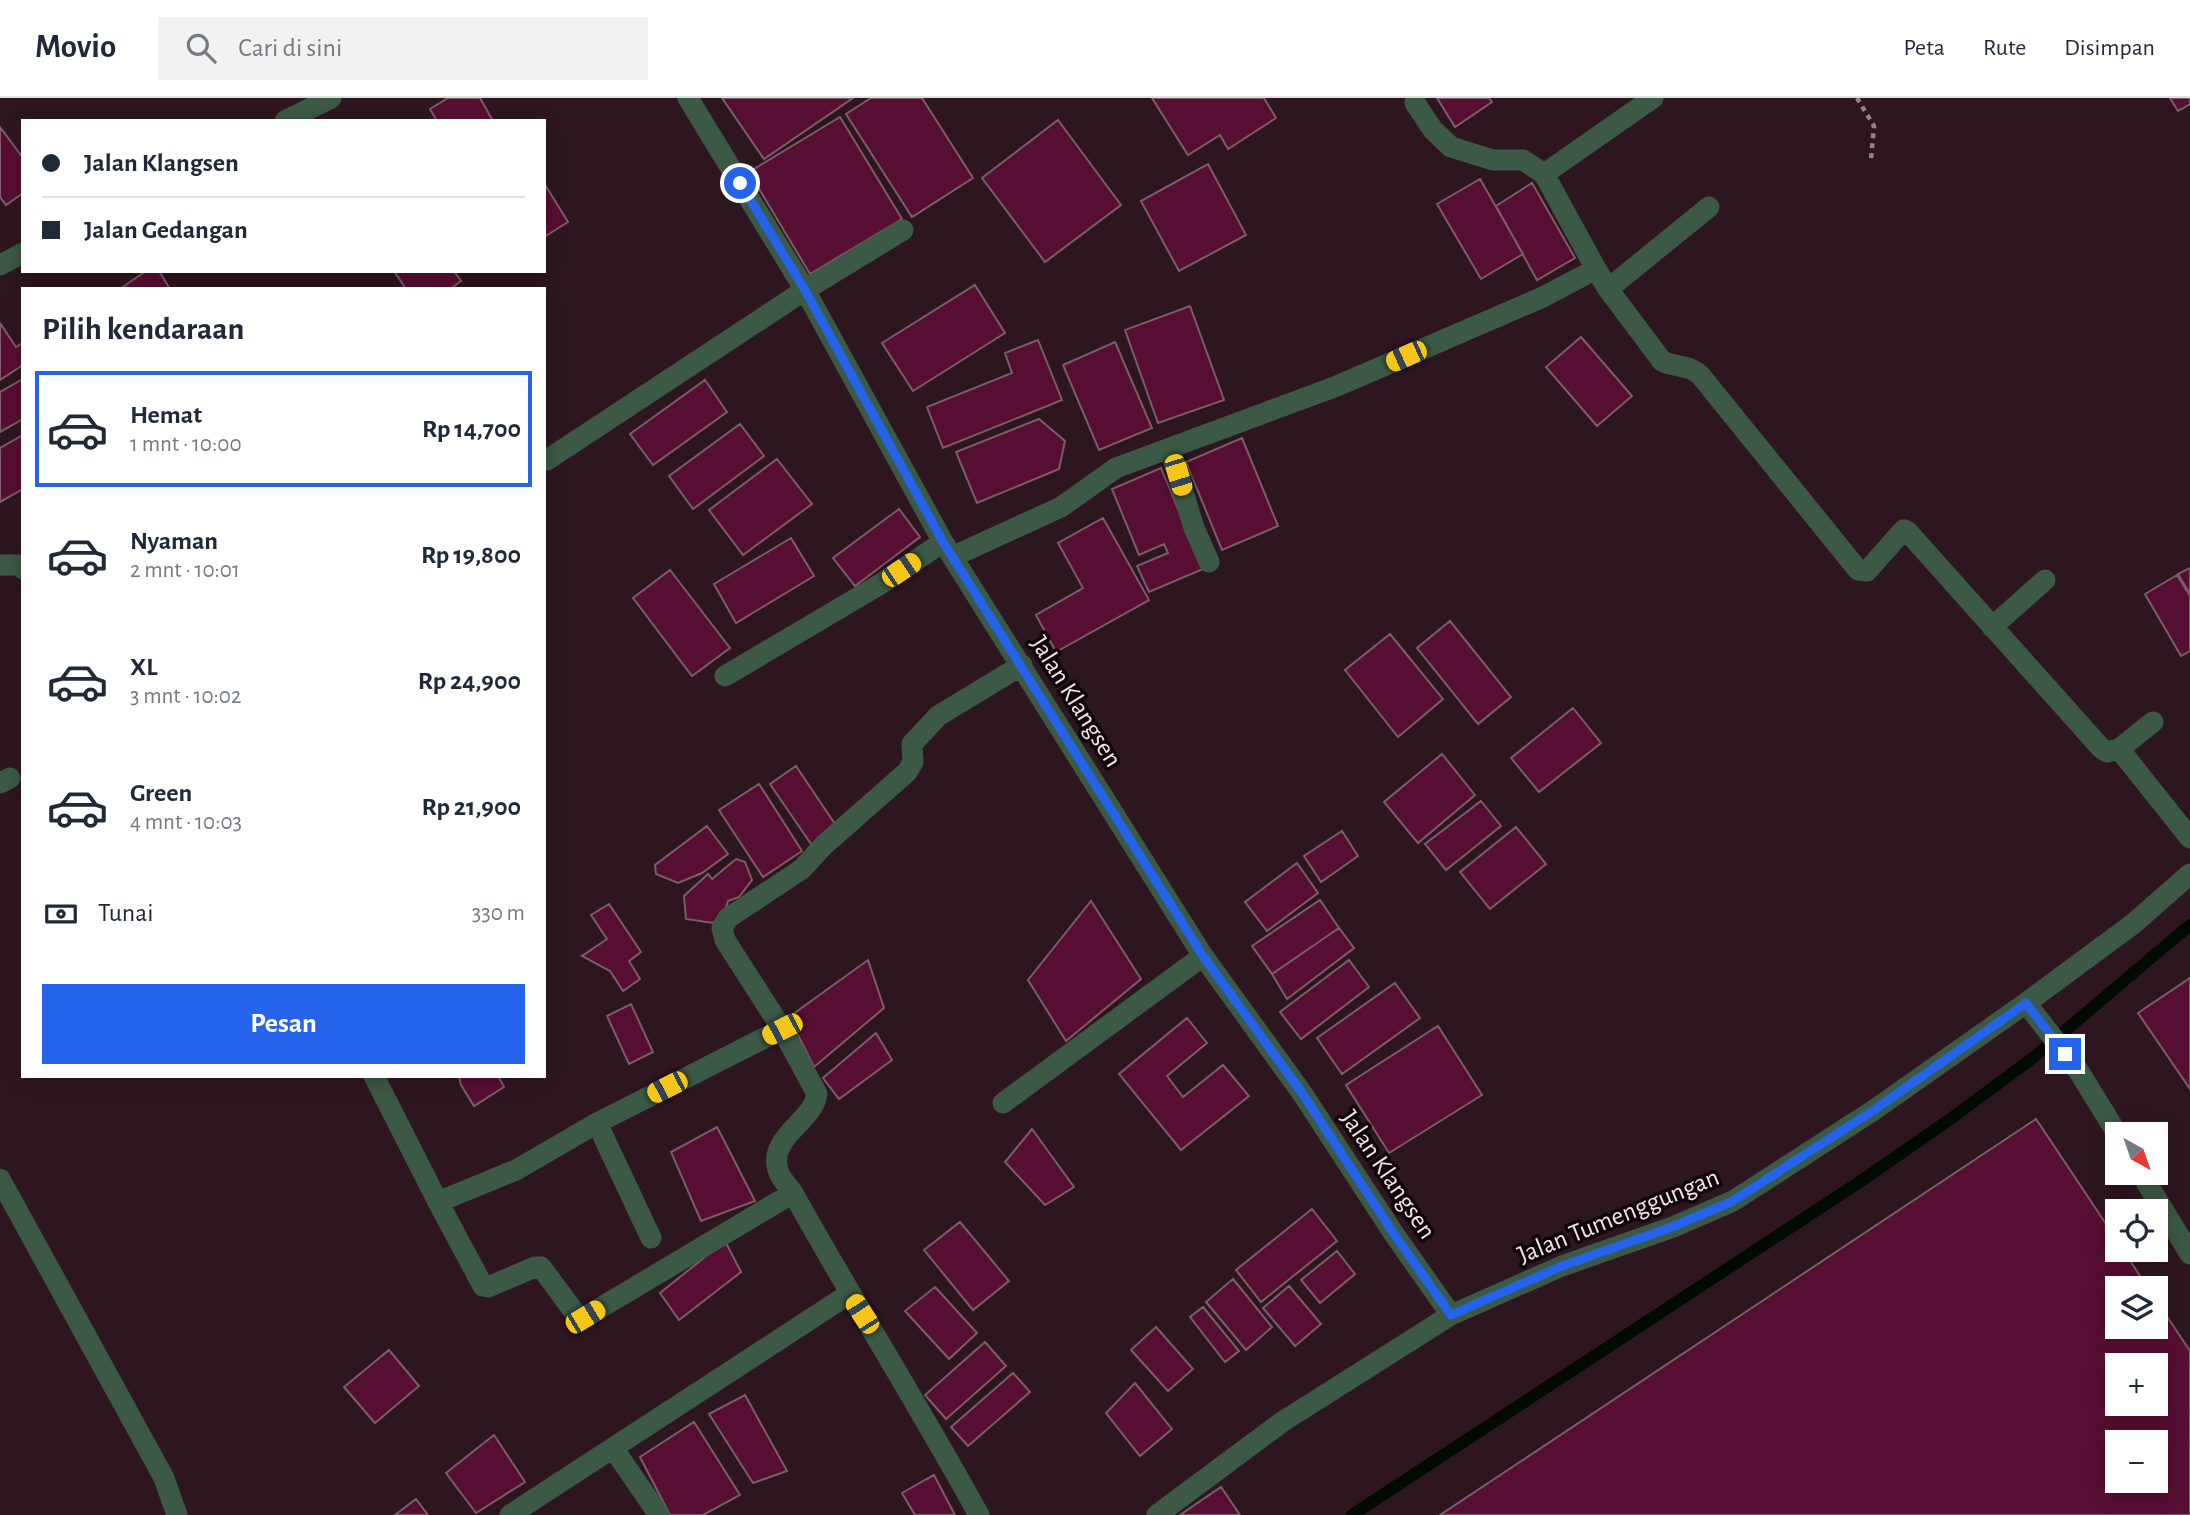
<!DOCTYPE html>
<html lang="id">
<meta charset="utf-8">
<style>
:root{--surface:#fff;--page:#f2f2f3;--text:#1f2937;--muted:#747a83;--line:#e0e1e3;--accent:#2563eb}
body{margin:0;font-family:"Alegreya Sans",sans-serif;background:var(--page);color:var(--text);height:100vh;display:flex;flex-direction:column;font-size:26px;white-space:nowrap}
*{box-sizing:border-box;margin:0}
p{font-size:23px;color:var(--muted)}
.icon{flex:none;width:38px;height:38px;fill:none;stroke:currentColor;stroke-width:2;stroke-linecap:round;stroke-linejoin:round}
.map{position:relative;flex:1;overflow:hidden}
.side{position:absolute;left:21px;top:189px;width:525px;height:791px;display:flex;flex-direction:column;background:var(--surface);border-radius:0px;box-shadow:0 4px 18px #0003}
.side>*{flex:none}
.banner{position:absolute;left:21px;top:21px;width:525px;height:154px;border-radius:0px;box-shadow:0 4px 18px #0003;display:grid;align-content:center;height:154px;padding:0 21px;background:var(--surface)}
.needle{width:46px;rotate:140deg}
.buttons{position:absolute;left:2105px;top:1024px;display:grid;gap:14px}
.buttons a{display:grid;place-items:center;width:63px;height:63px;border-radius:0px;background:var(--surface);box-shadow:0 4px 18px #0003;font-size:35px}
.end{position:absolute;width:32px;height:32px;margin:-16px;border:9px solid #2563eb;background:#fff;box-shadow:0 0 0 4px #fff}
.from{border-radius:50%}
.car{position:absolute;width:21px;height:42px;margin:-21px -10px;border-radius:9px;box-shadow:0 0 5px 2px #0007;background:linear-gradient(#f5c518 24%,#345 0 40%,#f5c518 0 76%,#345 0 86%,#f5c518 0)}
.banner b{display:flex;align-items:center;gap:24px;height:66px;font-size:26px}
.banner b+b{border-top:2px solid var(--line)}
.banner i{width:18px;height:18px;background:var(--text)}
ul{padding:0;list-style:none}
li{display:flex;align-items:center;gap:21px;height:116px;margin:0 14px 10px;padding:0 7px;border:4px solid transparent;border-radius:0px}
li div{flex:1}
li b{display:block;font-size:26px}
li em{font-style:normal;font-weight:700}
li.selected{border-color:var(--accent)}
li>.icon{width:63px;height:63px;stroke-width:1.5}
h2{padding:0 21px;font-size:32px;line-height:84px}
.pay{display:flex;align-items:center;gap:18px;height:77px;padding:0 21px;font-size:26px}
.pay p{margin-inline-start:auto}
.cta{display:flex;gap:14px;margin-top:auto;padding:14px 21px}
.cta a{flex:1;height:80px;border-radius:0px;background:var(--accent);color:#fff;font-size:28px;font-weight:700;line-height:80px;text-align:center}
header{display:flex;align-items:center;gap:42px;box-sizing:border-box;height:98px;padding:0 35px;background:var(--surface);border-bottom:2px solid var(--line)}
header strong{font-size:33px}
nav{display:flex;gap:38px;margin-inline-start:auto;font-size:24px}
.search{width:490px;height:63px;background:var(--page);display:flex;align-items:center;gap:18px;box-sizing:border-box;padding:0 24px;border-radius:0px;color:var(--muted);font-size:26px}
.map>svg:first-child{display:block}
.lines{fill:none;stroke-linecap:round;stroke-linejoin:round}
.stream{stroke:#000a01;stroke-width:12}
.building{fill:#570e33;stroke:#7a5d68;stroke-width:2;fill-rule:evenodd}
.path{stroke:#958088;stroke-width:4.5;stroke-dasharray:5 5;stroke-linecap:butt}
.minor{stroke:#3b5944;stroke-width:21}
.tertiary{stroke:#3b5944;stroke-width:21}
.route{stroke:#2563eb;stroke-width:9}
.labels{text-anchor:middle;stroke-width:7;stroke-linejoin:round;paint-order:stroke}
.street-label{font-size:26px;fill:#f5e3e9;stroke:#100609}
</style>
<header>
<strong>Movio</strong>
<div class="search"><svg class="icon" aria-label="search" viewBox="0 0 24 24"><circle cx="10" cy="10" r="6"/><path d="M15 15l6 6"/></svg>Cari di sini</div>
<nav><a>Peta</a><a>Rute</a><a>Disimpan</a></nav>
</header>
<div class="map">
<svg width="2190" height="1417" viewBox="0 0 2190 1417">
<rect width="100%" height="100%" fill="#2e1620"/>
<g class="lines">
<path class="stream" d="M1352,1417L1861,1083L1949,1022L2034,959L2190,827"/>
</g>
<path class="building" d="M448,0H480L493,23H437L430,11Z
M722,0H853L764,61Z
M871,0H922L973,80L912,119L846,16Z
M1152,0H1264L1276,20L1228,51L1220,37L1188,57Z
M1437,0H1489L1492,4L1455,29Z
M2170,0H2190V6L2178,13Z
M840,19L902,121L810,176L749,74Z
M1058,22L1121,107L1045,164L982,80Z
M0,29L23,60V95L6,107L0,99Z
M1208,66L1246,137L1179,173L1141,103Z
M1480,81L1523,156L1481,181L1437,106Z
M544,85L568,124L544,139Z
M1532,85L1575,160L1537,182L1496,108Z
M146,173H159L170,191H120Z
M394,173H454L461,183L450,191H406Z
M975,187L1005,235L913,293L882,245Z
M1190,208L1224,302L1158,325L1125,232Z
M0,225L16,249L23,245V267L0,282Z
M1581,239L1632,298L1597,328L1546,269Z
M1038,242L1062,302L943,350L927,309L1012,275L1005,255Z
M1115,244L1152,330L1099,352L1063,267Z
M23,281V321L0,334V294Z
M705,282L727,314L653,367L630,336Z
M1039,321L1065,343L1059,371L977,405L956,354Z
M740,326L764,358L693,411L669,378Z
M23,337V391L0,404V350Z
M1242,340L1278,428L1222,452L1186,364Z
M777,361L812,406L743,457L709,412Z
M1161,370L1203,471L1149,494L1137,468L1168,455L1164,446L1139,457L1112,391Z
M899,411L920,439L855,488L833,460Z
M1103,420L1149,502L1056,554L1036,517L1083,490L1058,445Z
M791,440L814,478L736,525L714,486Z
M2190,470V496L2178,476Z
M670,472L730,550L692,578L633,500Z
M2177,477L2190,498V553L2181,558L2145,496Z
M1450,523L1511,599L1478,626L1417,550Z
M1390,536L1443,601L1398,639L1345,572Z
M1573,610L1601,645L1539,694L1511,660Z
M1442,656L1475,697L1418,745L1384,704Z
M796,668L839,732L813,749L770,686Z
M759,686L802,753L763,779L719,712Z
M1481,703L1501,728L1446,772L1425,746Z
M707,728L728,756L702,775L678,785L656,776L655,767Z
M1516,729L1546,766L1490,811L1460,774Z
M1342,733L1358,758L1321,784L1304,758Z
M736,761L745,764L752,782L739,799L728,803L725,813L713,825L686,821L684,798L708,776L712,781Z
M1297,765L1318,795L1267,833L1245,804Z
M1320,802L1339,830L1272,876L1252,848Z
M1091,803L1141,881L1066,943L1028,882Z
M609,806L641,854L629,863L640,881L623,893L610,873L582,858L607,841L591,817Z
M1339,830L1354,850L1287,901L1272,876Z
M868,862L884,910L814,969L789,919Z
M1349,862L1369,889L1301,941L1280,914Z
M2190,880V991L2138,915Z
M1395,885L1420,920L1342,976L1317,940Z
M631,906L653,954L629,966L607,918Z
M1187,920L1207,945L1167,978L1183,999L1223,967L1249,998L1181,1052L1119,976Z
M1438,928L1482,997L1389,1055L1346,987Z
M876,935L892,962L839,1001L823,980Z
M459,978H498L504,989L474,1008L461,987Z
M2036,1021L2118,1144V1152H2123L2148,1190H2118V1228H2156V1202L2190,1253V1417H1440ZM2118,1267H2156V1306H2118ZM2118,1344H2156V1382H2118Z
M717,1029L755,1103L701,1123L671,1054Z
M1032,1031L1074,1089L1045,1107L1005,1064Z
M1312,1111L1337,1143L1261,1204L1236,1172Z
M960,1124L1009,1183L973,1212L924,1152Z
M725,1143L741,1174L679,1222L660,1195Z
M1337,1153L1355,1176L1320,1205L1301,1182Z
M1233,1181L1272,1229L1246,1252L1206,1204Z
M1289,1188L1321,1226L1295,1248L1263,1210Z
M935,1189L977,1235L949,1261L905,1213Z
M1203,1209L1239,1253L1225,1264L1190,1219Z
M1156,1229L1193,1271L1168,1293L1131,1252Z
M985,1244L1006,1268L946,1321L925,1297Z
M389,1252L419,1288L375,1325L344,1289Z
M1013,1275L1030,1294L968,1348L951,1329Z
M1135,1285L1172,1331L1140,1358L1106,1315Z
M745,1297L787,1373L753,1385L709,1316Z
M694,1324L740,1397L703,1417H670L640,1359Z
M494,1337L525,1384L476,1415L446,1375Z
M934,1377L955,1417H915L902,1395Z
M1221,1389L1240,1417H1180Z
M416,1401L428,1417H395Z"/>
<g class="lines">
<path class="path" d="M1857,0L1874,28L1871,61"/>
<path class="minor" d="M688,0L805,192L943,444L1203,858L1302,995L1394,1136L1451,1217
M1415,5L1433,32L1451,49L1493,62H1523L1544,76L1653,0
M285,23L331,0
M1544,76L1596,171
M0,167L23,155
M1608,191L1662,263C1676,270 1689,266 1701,278L1858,472L1867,473L1900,436L1904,432L1908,434L2101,650L2107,654L2119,651L2190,740
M1170,351L1194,430L1209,464
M547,362L805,192L903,132
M954,458L1061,409L1116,370L1337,288L1543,199L1596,171L1608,191L1709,109
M0,467H20L23,471
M1992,529L2045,482
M725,578L879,487L943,444
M2119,651L2153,624
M0,685L10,680
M2026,905L2078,972L2118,1037
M374,978L438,1104L516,1072L597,1025L782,931
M1003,1005L1203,858
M597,1025L651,1140
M2140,1074L2190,1156
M0,1081L164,1380L177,1417
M793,1095C788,1088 780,1080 778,1072C768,1039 813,1024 817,996L782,931L725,842L722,830L728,820L802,771L824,747L907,674L913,664L912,646L938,618L1022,567
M438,1104L483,1188L488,1189L535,1169H541L578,1219H585L793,1095C853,1203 919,1308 979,1417
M613,1350L659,1417
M510,1417L849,1196"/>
<path class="tertiary" d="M1157,1417L1282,1324L1451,1217L1562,1168L1673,1129L1733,1103L1874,1012L2026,905L2133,826L2190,776"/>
</g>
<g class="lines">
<path class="route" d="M740,85L805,192L943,444L1203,858L1302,995L1394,1136L1451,1217L1562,1168L1672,1129L1733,1103L1874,1012L2026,905L2065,956"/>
</g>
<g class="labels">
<g class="street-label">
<text transform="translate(1077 603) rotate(58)" y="9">Jalan Klangsen</text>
<text transform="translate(1389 1076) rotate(56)" y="9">Jalan Klangsen</text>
<text transform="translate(1618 1117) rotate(-22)" y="9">Jalan Tumenggungan</text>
</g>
</g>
</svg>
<div class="buttons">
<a><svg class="needle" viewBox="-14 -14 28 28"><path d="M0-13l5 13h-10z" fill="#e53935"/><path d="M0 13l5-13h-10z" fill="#747a83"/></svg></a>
<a><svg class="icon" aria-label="locate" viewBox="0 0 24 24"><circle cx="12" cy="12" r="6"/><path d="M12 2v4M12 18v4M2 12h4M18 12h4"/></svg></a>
<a><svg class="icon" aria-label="layers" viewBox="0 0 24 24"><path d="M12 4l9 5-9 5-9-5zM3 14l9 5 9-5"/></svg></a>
<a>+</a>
<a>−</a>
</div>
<i class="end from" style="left:740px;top:85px"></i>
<i class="end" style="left:2065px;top:956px"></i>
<i class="car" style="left:1406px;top:258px;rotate:246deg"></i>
<i class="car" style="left:1178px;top:377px;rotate:163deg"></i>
<i class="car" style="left:901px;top:472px;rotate:56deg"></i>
<i class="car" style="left:782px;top:931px;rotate:243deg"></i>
<i class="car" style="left:667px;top:989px;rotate:243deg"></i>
<i class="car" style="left:862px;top:1216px;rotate:327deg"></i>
<i class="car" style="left:585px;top:1219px;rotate:59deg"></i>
<div class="banner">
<b><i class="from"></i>Jalan Klangsen</b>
<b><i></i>Jalan Gedangan</b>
</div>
<section class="side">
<h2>Pilih kendaraan</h2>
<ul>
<li class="selected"><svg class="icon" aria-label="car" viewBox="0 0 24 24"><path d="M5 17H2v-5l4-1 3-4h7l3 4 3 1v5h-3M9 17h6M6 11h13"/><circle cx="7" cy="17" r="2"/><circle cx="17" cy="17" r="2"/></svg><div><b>Hemat</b><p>1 mnt · 10:00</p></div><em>Rp 14,700</em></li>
<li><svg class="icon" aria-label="car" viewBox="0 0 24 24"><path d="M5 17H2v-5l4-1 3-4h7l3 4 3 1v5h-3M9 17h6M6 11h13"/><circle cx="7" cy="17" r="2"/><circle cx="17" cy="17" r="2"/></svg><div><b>Nyaman</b><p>2 mnt · 10:01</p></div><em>Rp 19,800</em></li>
<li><svg class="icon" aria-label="car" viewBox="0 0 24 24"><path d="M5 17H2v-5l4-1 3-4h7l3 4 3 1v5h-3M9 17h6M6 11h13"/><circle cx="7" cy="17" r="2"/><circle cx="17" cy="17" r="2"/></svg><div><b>XL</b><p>3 mnt · 10:02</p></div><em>Rp 24,900</em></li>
<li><svg class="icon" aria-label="car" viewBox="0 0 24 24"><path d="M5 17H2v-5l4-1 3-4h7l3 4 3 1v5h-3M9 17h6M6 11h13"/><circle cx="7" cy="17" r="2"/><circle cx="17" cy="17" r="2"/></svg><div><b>Green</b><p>4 mnt · 10:03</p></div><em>Rp 21,900</em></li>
</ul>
<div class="pay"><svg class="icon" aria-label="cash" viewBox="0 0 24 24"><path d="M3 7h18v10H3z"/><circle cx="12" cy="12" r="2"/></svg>Tunai<p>330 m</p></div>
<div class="cta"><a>Pesan</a></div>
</section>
</div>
